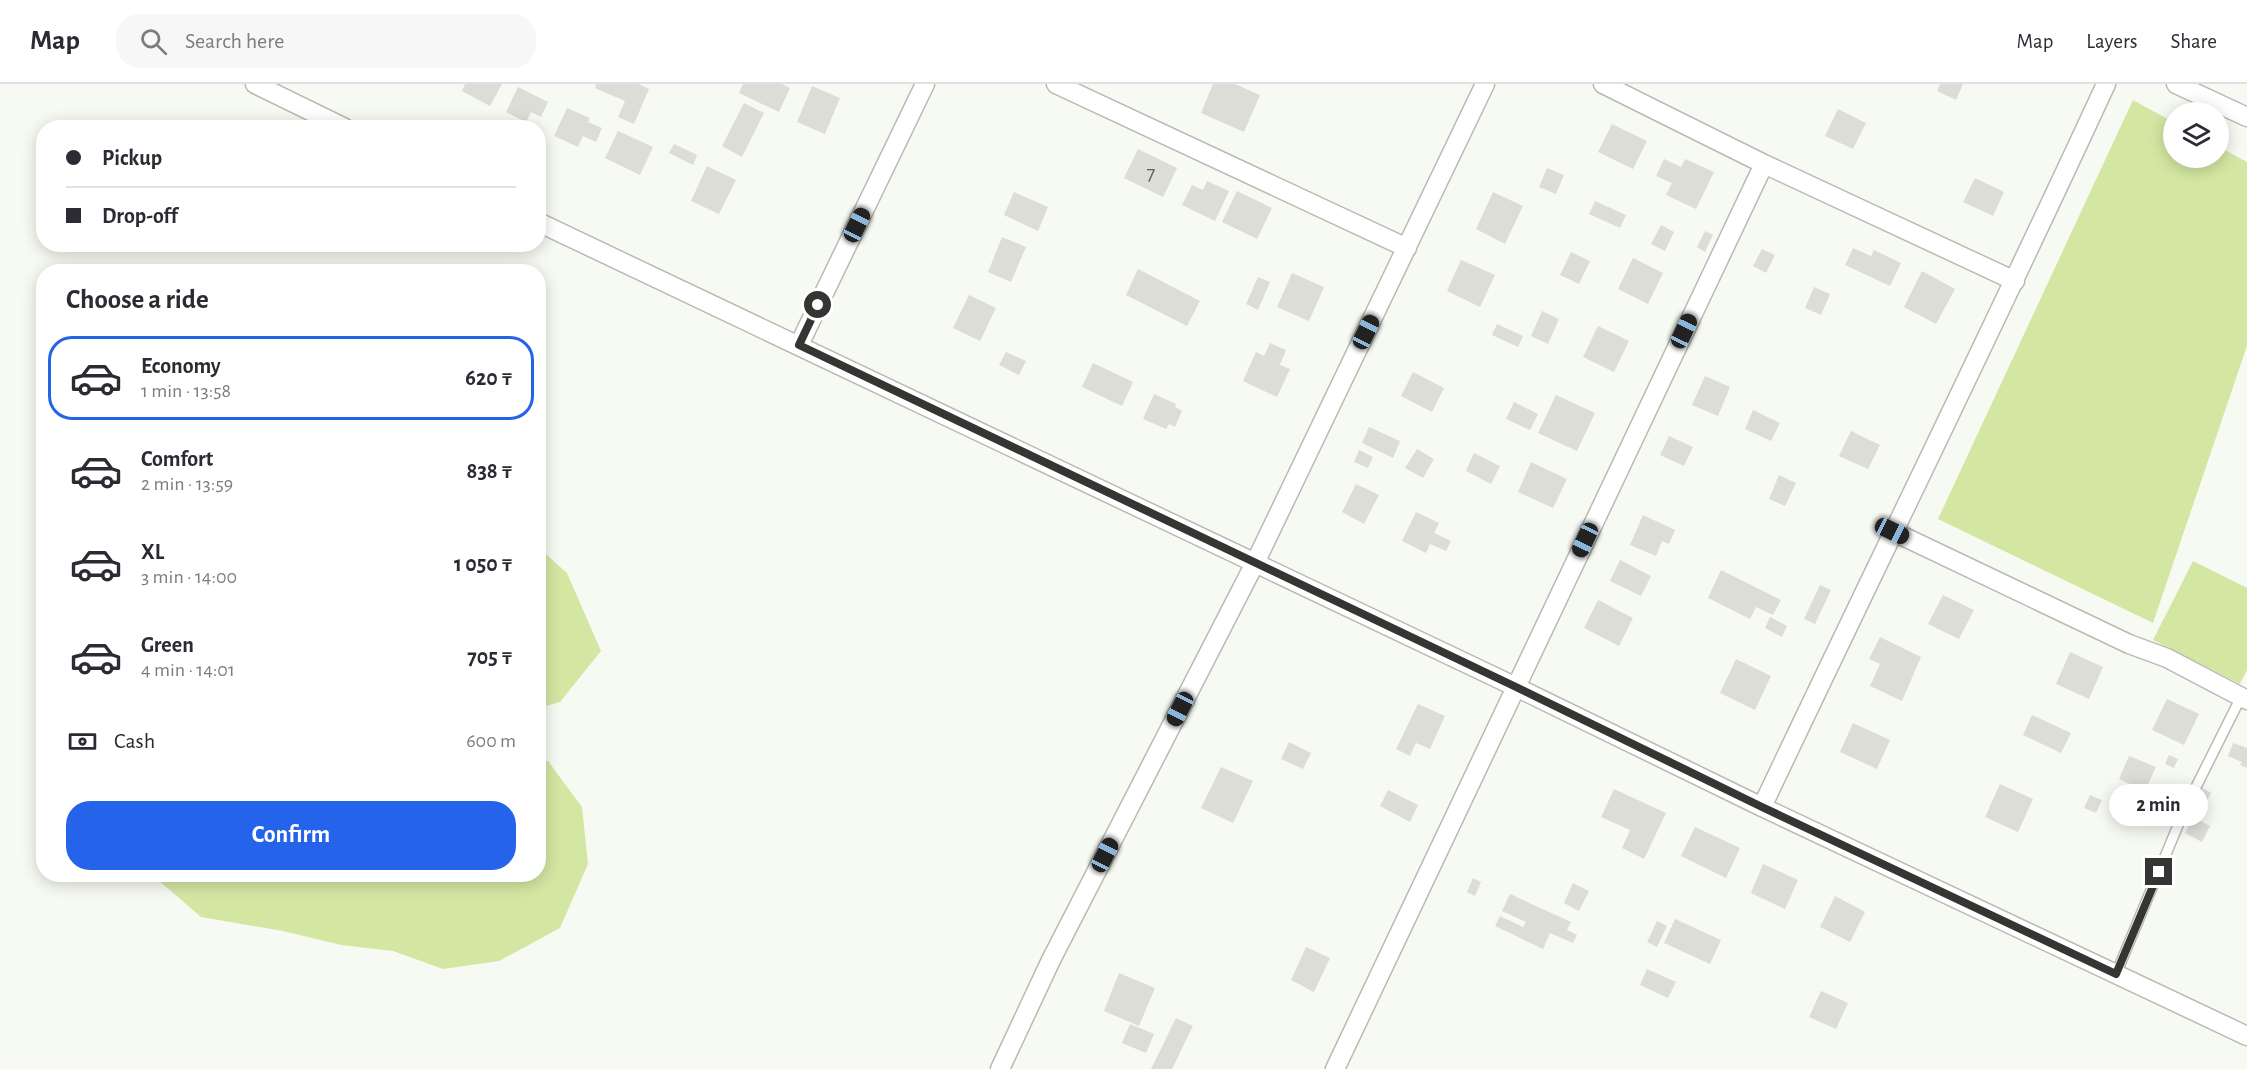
<!DOCTYPE html>
<meta charset="utf-8">
<style>
:root{--surface:#fff;--page:#f7f7f7;--text:#2b2b33;--muted:#7c7c81;--line:#e1e1e2;--accent:#2563eb}
body{margin:0;font-family:"Alegreya Sans",sans-serif;background:var(--page);color:var(--text);height:100vh;display:flex;flex-direction:column;font-size:22px;white-space:nowrap}
*{box-sizing:border-box;margin:0}
p{font-size:20px;color:var(--muted)}
.icon{flex:none;width:33px;height:33px;fill:none;stroke:currentColor;stroke-width:2;stroke-linecap:round;stroke-linejoin:round}
.map{position:relative;flex:1;overflow:hidden}
.side{position:absolute;left:36px;top:180px;width:510px;height:618px;display:flex;flex-direction:column;background:var(--surface);border-radius:24px;box-shadow:0 3px 15px #0003}
.side>*{flex:none}
.top-card{position:absolute;left:36px;top:36px;width:510px;height:132px;border-radius:24px;box-shadow:0 3px 15px #0003;display:grid;align-content:center;height:132px;padding:0 30px;background:var(--surface)}
.fabs{position:absolute;left:2163px;top:18px;display:grid;gap:12px}
.fabs a{display:grid;place-items:center;width:66px;height:66px;border-radius:50%;background:var(--surface);box-shadow:0 3px 15px #0003;font-size:30px}
.end{position:absolute;width:27px;height:27px;margin:-14px;border:8px solid #353633;background:#fff;box-shadow:0 0 0 3px #fff}
.from{border-radius:50%}
.bubble{position:absolute;height:42px;border-radius:21px;background:var(--surface);box-shadow:0 3px 15px #0003;font-size:20px;font-weight:700;line-height:42px;text-align:center}
.car{position:absolute;width:18px;height:36px;margin:-18px -9px;border-radius:8px;box-shadow:0 0 4px 2px #0007;background:linear-gradient(#222 24%,#8ab4d8 0 40%,#222 0 76%,#8ab4d8 0 86%,#222 0)}
.top-card b{display:flex;align-items:center;gap:21px;height:57px;font-size:22px}
.top-card b+b{border-top:2px solid var(--line)}
.top-card i{width:15px;height:15px;background:var(--text)}
ul{padding:0;list-style:none}
li{display:flex;align-items:center;gap:18px;height:84px;margin:0 12px 9px;padding:0 18px;border:3px solid transparent;border-radius:24px}
li div{flex:1}
li b{display:block;font-size:22px}
li em{font-style:normal;font-weight:700}
li.current{border-color:var(--accent)}
li>.icon{width:54px;height:54px;stroke-width:1.5}
h2{padding:0 30px;font-size:27px;line-height:72px}
.pay{display:flex;align-items:center;gap:15px;height:66px;padding:0 30px;font-size:22px}
.pay p{margin-inline-start:auto}
.action{display:flex;gap:12px;margin-top:auto;padding:12px 30px}
.action a{flex:1;height:69px;border-radius:24px;background:var(--accent);color:#fff;font-size:24px;font-weight:700;line-height:69px;text-align:center}
header{display:flex;align-items:center;gap:36px;box-sizing:border-box;height:84px;padding:0 30px;background:var(--surface);border-bottom:2px solid var(--line)}
header strong{font-size:28px}
nav{display:flex;gap:33px;margin-inline-start:auto;font-size:21px}
.search{width:420px;height:54px;background:var(--page);display:flex;align-items:center;gap:15px;box-sizing:border-box;padding:0 21px;border-radius:24px;color:var(--muted);font-size:22px}
.map>svg:first-child{display:block}
.green{fill:#d3e7a3}
.building{fill:#dbddd6}
.lines{fill:none;stroke-linecap:round;stroke-linejoin:round}
.lane-casing{stroke:#b8bab3;stroke-width:12}
.street-casing{stroke:#b8bab3;stroke-width:21}
.lane{stroke:#fff;stroke-width:9}
.street{stroke:#fff;stroke-width:18}
.route{stroke:#353633;stroke-width:8}
.labels{text-anchor:middle;stroke-width:4.5;stroke-linejoin:round;paint-order:stroke}
.number-label{font-size:21px;fill:#5e605c}
</style>
<header>
<strong>Map</strong>
<div class="search"><svg class="icon" aria-label="search" viewBox="0 0 24 24"><circle cx="10" cy="10" r="6"/><path d="M15 15l6 6"/></svg>Search here</div>
<nav><a>Map</a><a>Layers</a><a>Share</a></nav>
</header>
<div class="map">
<svg width="2247" height="985" viewBox="0 0 2247 985">
<rect width="100%" height="100%" fill="#f7faf2"/>
<path class="green" d="M2133,16L2173,38L2174,74H2218L2219,63L2247,78V262L2153,539L1938,435Z
M539,464L567,489L601,567L560,618L539,624Z
M2193,477L2247,504V586L2240,600L2153,556Z
M539,677H548L582,723L588,780L560,844L499,877L443,885L393,867L341,861L283,847L201,833L157,795V791L538,790Z"/>
<path class="building" d="M465,0H502L490,22L462,7Z
M596,0H639L649,5L634,40L618,33L625,17L595,4Z
M743,0H782L790,4L779,28L739,9Z
M1213,0H1235L1260,11L1244,48L1201,29Z
M1940,0H1963L1956,16L1937,7Z
M812,2L840,14L825,50L797,38Z
M518,3L548,18L541,33L531,28L526,38L506,28Z
M744,19L764,29L742,73L722,62Z
M567,24L590,34L588,38L602,44L596,58L583,52L578,63L554,52Z
M1838,25L1866,39L1853,65L1825,52Z
M1612,40L1647,57L1633,85L1598,68Z
M618,47L653,63L640,91L605,74Z
M674,60L697,71L693,81L669,69Z
M1138,65L1177,84L1163,113L1124,94Z
M1664,75L1681,83L1685,75L1714,88L1696,125L1666,111L1672,99L1656,92Z
M707,82L736,96L719,130L691,117Z
M1547,84L1564,91L1556,110L1539,103Z
M1975,94L2004,108L1993,132L1963,118Z
M1207,97L1229,107L1215,137L1182,121L1192,101L1203,106Z
M1237,107L1272,124L1257,155L1222,138Z
M1014,108L1048,123L1038,147L1004,131Z
M1493,108L1523,122L1505,160L1476,145Z
M1595,117L1626,131L1620,144L1589,130Z
M1661,141L1674,148L1665,167L1651,160Z
M1705,147L1713,151L1705,168L1697,163Z
M1002,153L1026,163L1011,198L988,188Z
M1853,164L1871,172L1874,166L1901,179L1890,202L1845,181Z
M1762,165L1775,171L1766,189L1753,182Z
M1571,168L1590,177L1579,200L1560,191Z
M1633,174L1663,189L1648,220L1618,205Z
M1461,176L1495,191L1480,223L1447,207Z
M1138,185L1200,217L1187,242L1126,211Z
M1922,187L1955,205L1936,240L1904,223Z
M1292,189L1324,203L1309,237L1277,223Z
M1258,193L1270,198L1258,226L1246,220Z
M1814,203L1830,210L1821,231L1805,224Z
M969,211L996,224L980,257L953,244Z
M1542,227L1559,235L1548,260L1531,252Z
M1497,240L1523,252L1518,263L1492,251Z
M1598,242L1629,257L1614,288L1583,273Z
M1270,259L1286,266L1280,281L1290,285L1277,313L1243,297L1256,268L1264,272Z
M1006,268L1026,277L1019,291L999,281Z
M1093,279L1133,298L1122,322L1082,303Z
M1413,288L1444,304L1432,328L1401,312Z
M1705,292L1730,303L1718,332L1692,321Z
M1154,310L1176,320L1175,323L1182,327L1175,343L1169,340L1166,345L1143,335Z
M1556,311L1595,329L1577,367L1538,349Z
M1514,318L1538,330L1530,346L1506,335Z
M1753,326L1780,339L1771,357L1745,345Z
M1369,343L1400,357L1393,374L1362,359Z
M1851,347L1880,361L1868,385L1839,372Z
M1669,352L1693,363L1684,382L1660,371Z
M1417,365L1434,375L1423,394L1405,384Z
M1359,366L1373,373L1368,384L1354,378Z
M1474,369L1500,382L1491,400L1466,387Z
M1531,378L1567,395L1553,424L1518,408Z
M1779,391L1796,399L1785,422L1769,415Z
M1356,400L1379,411L1364,440L1342,428Z
M1416,428L1439,439L1434,449L1451,457L1446,467L1430,460L1426,469L1402,457Z
M1643,431L1675,446L1669,460L1662,457L1656,472L1630,461Z
M1620,476L1651,492L1641,512L1610,497Z
M1721,486L1781,516L1773,531L1756,523L1750,535L1708,514Z
M1820,501L1831,506L1815,540L1804,535Z
M1943,511L1974,526L1959,555L1928,540Z
M1598,516L1633,534L1619,562L1584,544Z
M1770,533L1787,542L1782,553L1765,544Z
M1880,553L1921,573L1902,617L1870,602L1880,580L1869,575Z
M2070,568L2103,583L2089,615L2056,600Z
M1736,575L1771,592L1755,626L1720,609Z
M2167,615L2199,630L2184,661L2152,646Z
M1418,620L1445,632L1430,665L1416,659L1410,672L1396,665Z
M2032,631L2071,649L2061,669L2023,651Z
M1853,639L1890,656L1877,685L1840,668Z
M1289,658L1311,669L1303,685L1281,675Z
M2233,659L2247,664V684L2240,681L2242,678L2228,672Z
M2169,671L2178,675L2174,684L2165,680Z
M2129,672L2156,683L2145,707L2119,695Z
M1221,683L1253,697L1233,739L1201,724Z
M2000,700L2033,715L2018,748L1985,733Z
M2202,704L2211,709L2203,724L2194,720Z
M1614,705L1666,729L1644,775L1622,764L1630,746L1601,733Z
M1388,706L1418,721L1410,738L1380,722Z
M2090,711L2102,716L2096,729L2084,724Z
M2193,733L2210,742L2202,758L2185,749Z
M1695,743L1740,764L1726,794L1681,772Z
M1763,780L1798,796L1785,825L1751,809Z
M1473,794L1481,798L1475,812L1467,808Z
M1573,799L1589,807L1579,827L1564,819Z
M1510,810L1571,838L1567,846L1577,851L1573,859L1550,849L1543,865L1495,842L1500,832L1523,843L1526,838L1502,827Z
M1835,812L1865,828L1850,858L1820,843Z
M1675,835L1721,856L1710,880L1664,859Z
M1657,837L1667,842L1657,863L1647,858Z
M1306,863L1330,874L1314,908L1291,896Z
M1647,885L1676,898L1668,914L1640,901Z
M1119,889L1155,904L1139,942L1104,927Z
M1821,907L1848,919L1836,945L1809,933Z
M1176,934L1193,942L1172,985H1151Z
M1130,940L1154,950L1146,969L1122,959Z"/>
<g class="lines">
<g class="lane-casing">
<path id="lane" d="M2116,890L2184,727L2241,613"/>
</g>
<g class="street-casing">
<path id="street" d="M255,0L345,44
M1056,0L1407,164
M1603,0L1764,80L2015,197
M2176,0L2247,33
M538,138L1516,603L1762,723L2247,952
M799,261L925,0
M1892,447L2129,560L2167,574L2247,616
M1762,723C1876,482 1994,243 2106,0
M1000,985L1051,876L1255,479L1485,0
M1335,985L1764,80"/>
</g>
<use href="#lane" class="lane"/>
<use href="#street" class="street"/>
</g>
<g class="lines">
<path class="route" d="M818,221L799,261L1516,603L1762,723L2116,890L2159,788"/>
</g>
<g class="labels">
<g class="number-label">
<text x="1151" y="96">7</text>
</g>
</g>
</svg>
<div class="fabs">
<a><svg class="icon" aria-label="layers" viewBox="0 0 24 24"><path d="M12 4l9 5-9 5-9-5zM3 14l9 5 9-5"/></svg></a>
</div>
<i class="end from" style="left:818px;top:221px"></i>
<i class="end" style="left:2159px;top:788px"></i>
<div class="bubble" style="left:2109px;top:700px;width:99px">2 min</div>
<i class="car" style="left:857px;top:141px;rotate:26deg"></i>
<i class="car" style="left:1684px;top:247px;rotate:25deg"></i>
<i class="car" style="left:1366px;top:248px;rotate:26deg"></i>
<i class="car" style="left:1892px;top:447px;rotate:116deg"></i>
<i class="car" style="left:1585px;top:456px;rotate:205deg"></i>
<i class="car" style="left:1180px;top:625px;rotate:207deg"></i>
<i class="car" style="left:1105px;top:771px;rotate:27deg"></i>
<div class="top-card">
<b><i class="from"></i>Pickup</b>
<b><i></i>Drop-off</b>
</div>
<section class="side">
<h2>Choose a ride</h2>
<ul>
<li class="current"><svg class="icon" aria-label="car" viewBox="0 0 24 24"><path d="M5 17H2v-5l4-1 3-4h7l3 4 3 1v5h-3M9 17h6M6 11h13"/><circle cx="7" cy="17" r="2"/><circle cx="17" cy="17" r="2"/></svg><div><b>Economy</b><p>1 min · 13:58</p></div><em>620 ₸</em></li>
<li><svg class="icon" aria-label="car" viewBox="0 0 24 24"><path d="M5 17H2v-5l4-1 3-4h7l3 4 3 1v5h-3M9 17h6M6 11h13"/><circle cx="7" cy="17" r="2"/><circle cx="17" cy="17" r="2"/></svg><div><b>Comfort</b><p>2 min · 13:59</p></div><em>838 ₸</em></li>
<li><svg class="icon" aria-label="car" viewBox="0 0 24 24"><path d="M5 17H2v-5l4-1 3-4h7l3 4 3 1v5h-3M9 17h6M6 11h13"/><circle cx="7" cy="17" r="2"/><circle cx="17" cy="17" r="2"/></svg><div><b>XL</b><p>3 min · 14:00</p></div><em>1 050 ₸</em></li>
<li><svg class="icon" aria-label="car" viewBox="0 0 24 24"><path d="M5 17H2v-5l4-1 3-4h7l3 4 3 1v5h-3M9 17h6M6 11h13"/><circle cx="7" cy="17" r="2"/><circle cx="17" cy="17" r="2"/></svg><div><b>Green</b><p>4 min · 14:01</p></div><em>705 ₸</em></li>
</ul>
<div class="pay"><svg class="icon" aria-label="cash" viewBox="0 0 24 24"><path d="M3 7h18v10H3z"/><circle cx="12" cy="12" r="2"/></svg>Cash<p>600 m</p></div>
<div class="action"><a>Confirm</a></div>
</section>
</div>
